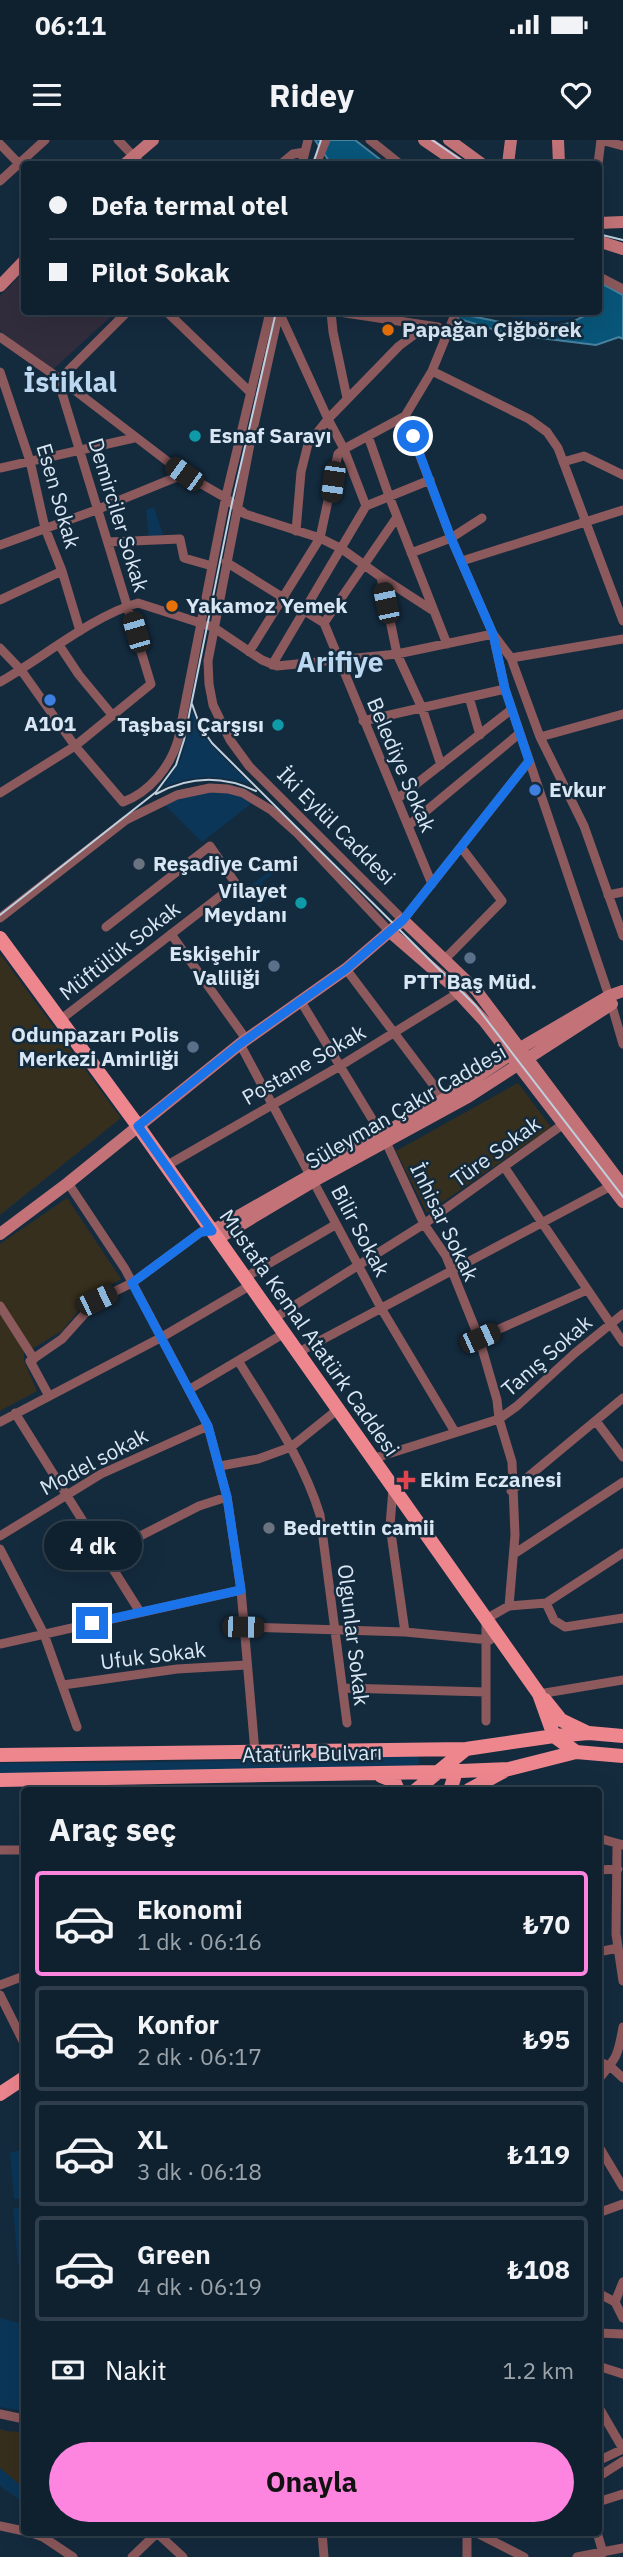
<!DOCTYPE html>
<html lang="tr">
<meta charset="utf-8">
<style>
:root{--surface:#0f202e;--page:#182836;--text:#f1f3f6;--muted:#9ba3aa;--line:#2f3e4a;--accent:#fe85df}
body{margin:0;font-family:"IBM Plex Sans",sans-serif;background:var(--page);color:var(--text);height:100vh;display:flex;flex-direction:column;font-size:26px;white-space:nowrap}
*{box-sizing:border-box;margin:0}
p{font-size:23px;color:var(--muted)}
.icon{flex:none;width:38px;height:38px;fill:none;stroke:currentColor;stroke-width:2;stroke-linecap:round;stroke-linejoin:round}
.map{position:relative;flex:1;overflow:hidden}
.sheet{position:absolute;left:21px;top:1647px;width:581px;height:749px;display:flex;flex-direction:column;background:var(--surface);border-radius:7px;box-shadow:0 7px 28px #0002,0 0 0 2px var(--line)}
.sheet>*{flex:none}
.top-card{position:absolute;left:21px;top:21px;width:581px;height:154px;border-radius:7px;box-shadow:0 7px 28px #0002,0 0 0 2px var(--line);display:grid;align-content:center;height:154px;padding:0 28px;background:var(--surface)}
.end{position:absolute;width:32px;height:32px;margin:-16px;border:9px solid #1a73e8;background:#fff;box-shadow:0 0 0 4px #fff}
.from{border-radius:50%}
.bubble{position:absolute;height:49px;border-radius:24px;background:var(--surface);box-shadow:0 7px 28px #0002,0 0 0 2px var(--line);font-size:23px;font-weight:700;line-height:49px;text-align:center}
.car{position:absolute;width:21px;height:42px;margin:-21px -10px;border-radius:9px;box-shadow:0 0 5px 2px #0007;background:linear-gradient(#222 24%,#8ab4d8 0 40%,#222 0 76%,#8ab4d8 0 86%,#222 0)}
.top-card b{display:flex;align-items:center;gap:24px;height:66px;font-size:26px}
.top-card b+b{border-top:2px solid var(--line)}
.top-card i{width:18px;height:18px;background:var(--text)}
ul{padding:0;list-style:none}
li{display:flex;align-items:center;gap:21px;height:105px;margin:0 14px 10px;padding:0 14px;border:4px solid var(--line);border-radius:7px}
li div{flex:1}
li b{display:block;font-size:26px}
li em{font-style:normal;font-weight:700}
li.current{border-color:var(--accent)}
li>.icon{width:63px;height:63px;stroke-width:1.5}
h2{padding:0 28px;font-size:32px;line-height:84px}
.pay{display:flex;align-items:center;gap:18px;height:77px;padding:0 28px;font-size:26px}
.pay p{margin-inline-start:auto}
.cta{display:flex;gap:14px;margin-top:auto;padding:14px 28px}
.cta a{flex:1;height:80px;border-radius:42px;background:var(--accent);color:#111;font-size:28px;font-weight:700;line-height:80px;text-align:center}
.status{display:flex;justify-content:space-between;align-items:center;height:49px;padding:0 35px;background:var(--surface);direction:ltr}
.status svg{height:19px;fill:currentColor}
header{display:flex;justify-content:space-between;align-items:center;height:91px;padding:0 28px;background:var(--surface);font-size:32px;font-weight:700}
.map>svg:first-child{display:block}
.industrial{fill:#322d3d}
.education{fill:#362f1e}
.green{fill:#0b3658}
.water{fill:#08567a;stroke:#47829f;stroke-width:2}
.lines{fill:none;stroke-linecap:round;stroke-linejoin:round}
.street{stroke:#8c595c;stroke-width:9}
.secondary{stroke:#c37378;stroke-width:12}
.primary{stroke:#ee868e;stroke-width:14}
.tram{stroke:#c0cfdd;stroke-width:2}
.route{stroke:#1a73e8;stroke-width:9}
.food-dot{fill:#e8710a;stroke:#142b3e;stroke-width:2.5}
.culture-dot{fill:#0f9aa8;stroke:#142b3e;stroke-width:2.5}
.shop-dot{fill:#3f7fe0;stroke:#142b3e;stroke-width:2.5}
.worship-dot{fill:#6b7280;stroke:#142b3e;stroke-width:2.5}
.service-dot{fill:#5c6f8a;stroke:#142b3e;stroke-width:2.5}
.health-dot{fill:#e0444e;stroke:#142b3e;stroke-width:2.5}
.labels{text-anchor:middle;stroke-width:5;stroke-linejoin:round;paint-order:stroke}
.poi-label{font-size:21px;font-weight:bold;fill:#d9e7f4;stroke:#142b3e;text-anchor:start}
.street-label{font-size:21px;fill:#d9e7f4;stroke:#142b3e}
.district-label{font-size:28px;font-weight:bold;fill:#bcd7f0;stroke:#142b3e}
</style>
<div class="status"><b>06:11</b><svg viewBox="0 0 49 12"><path d="M0 12V9h3v3zM5 12V6h3v6zM10 12V3h3v9zM15 12V0h3v12zM26 1h20v11H26zM47 4h2v5h-2z"/></svg></div>
<header><svg class="icon" aria-label="menu" viewBox="0 0 24 24"><path d="M4 6h16M4 12h16M4 18h16"/></svg>Ridey<svg class="icon" aria-label="heart" viewBox="0 0 24 24"><path d="M12 20l-8-8c-3-5 5-10 8-4 3-6 11-1 8 4z"/></svg></header>
<div class="map">
<svg width="623" height="2417" viewBox="0 0 623 2417">
<rect width="100%" height="100%" fill="#142b3e"/>
<path class="industrial" d="M24,132V172H116L51,231L0,190V156Z"/>
<path class="education" d="M0,814L121,978L0,1075Z
M518,943L551,987L427,1073L396,1011Z
M67,1058L121,1139L89,1158L62,1191L30,1210L0,1161V1104Z
M0,1172L24,1211V1221L37,1251L0,1271Z
M0,2289L6,2291L24,2292V2363L0,2346Z"/>
<path class="green" d="M490,172H587C557,190 522,179 489,174Z
M154,367L163,395L149,398L146,370Z
M193,572C203,603 228,622 251,644C216,635 196,634 163,647L181,620Z
M219,651L239,655L252,663L202,702L164,664L195,652Z
M280,723L283,727L262,742L266,748L273,743L275,745L271,751V757L261,765V769L250,756H255L259,752L255,748L248,753L245,750Z
M418,1616L420,1623L413,1626L0,1634V1623H119Z
M24,2010V2058L14,2059L10,2012Z
M24,2067V2123L18,2124L13,2068Z
M0,2178L24,2184V2271L0,2267Z
M0,2328L24,2348V2363L0,2346Z"/>
<path class="water" d="M315,0H355L386,24H331Z
M599,142L623,155V199L619,197L596,205L508,194L437,172C458,172 474,177 495,181C515,185 540,186 560,185C576,184 585,172 598,172Z"/>
<g class="lines">
<path class="street" d="M118,0L141,24
M370,0L400,24
M601,0L623,6
M0,4L24,29
M281,24L293,14L305,12
M302,24L308,0
M316,24L326,0
M598,24L601,0
M0,41L45,0
M598,136L623,149
M167,172L251,253
M279,172L251,299L208,521L209,544L213,565L230,600L249,626L403,780L529,621
M279,172L328,279L308,304L301,332L296,391
M331,172L333,192L347,258
M339,172L438,187
M0,197L60,239L184,334L226,358L245,374L320,398L342,409L381,437L432,470
M432,231L529,279L547,292L558,308L623,481
M0,232L30,321L45,388L62,431L80,491
M60,239L127,172
M405,276L451,398L493,494L511,518L540,597L584,686L623,796
M368,296L389,356L447,504
M563,322L584,316L623,335
M0,328L134,298
M366,366L344,309L328,279L399,206L418,192L450,189
M397,377L324,483L432,744
M108,402L180,399L184,418L212,426
M0,405L96,370L184,334
M411,413L451,398L482,378
M462,421L623,370
M226,422L324,483
M381,437L397,514L422,568L441,625
M0,460L62,431
M59,505L79,535L113,576
M0,508L21,530L75,606L123,662C150,652 170,627 178,600L226,356L270,172
M249,512L320,398L338,314L344,309L405,276L432,231L456,172
M511,518L623,499
M272,525L366,366L430,340
M0,542C41,519 94,475 138,463L213,487L262,520L277,526L397,514L493,494L505,549L609,856L623,904
M469,557L480,595
M363,581L505,549
M540,597L623,574
M0,653L75,606L151,544L62,253L60,239
M397,659L512,569
M408,686L520,593
M608,755L623,752
M0,778L126,680L177,655L210,648L228,649L243,653L271,670L298,694L390,792
M171,794L246,899
M445,819L502,761L461,707
M346,829L444,959
M300,860L386,1002L424,1084L446,1116L479,1198L497,1260L499,1279L512,1322L515,1395L509,1466
M60,880L236,744L210,706L106,787
M240,904L381,1168L455,1292
M166,1026L340,926L458,853
M505,1028L623,1202
M68,1043L125,1129L208,1286L227,1357L241,1450L255,1612
M244,1138L335,1085
M0,1166L34,1219
M273,1179L424,1084L562,985
M479,1198L587,1150
M297,1213L609,1047
M239,1222C269,1271 303,1319 320,1375L347,1583
M190,1249L283,1194
M49,1256L30,1221L62,1199L97,1160L132,1143L201,1092L212,1091
M15,1273L140,1472
M596,1281L623,1317
M0,1282L162,1197L249,1146
M372,1319L499,1279L517,1266L575,1213L623,1174
M220,1326L258,1319L291,1307L337,1270
M393,1348L390,1386L405,1492
M511,1351L623,1258
M0,1396L101,1334L208,1286
M0,1409L44,1494L77,1587
M105,1414L199,1366L227,1357
M514,1414L623,1342
M546,1463L554,1480L565,1487L623,1478
M243,1487L405,1492L490,1500
M0,1504L241,1450
M63,1545L177,1529L247,1525
M343,1548L486,1552
M539,1554L623,1540
M486,1581V1479L509,1466L546,1463L623,1413
M79,1639V1650
M598,1698L623,1705
M617,1706L616,1794L623,1841
M0,1710H24
M598,1730L618,1729
M598,1812L618,1808
M0,1845L24,1836
M0,1855L24,1903
M598,1921L611,1927L623,1938
M598,1940C617,1917 618,1916 623,1887
M598,2005L623,2047
M598,2073L623,2064
M623,2142L615,2162L623,2178
M598,2153L615,2162
M598,2193L623,2194
M598,2226L623,2234
M598,2266L623,2309L598,2321
M0,2274L24,2279
M598,2337L623,2321
M598,2362L623,2354
M0,2386L24,2391
M29,2392L43,2397L73,2417
M322,2392L324,2417
M475,2392L524,2417
M597,2392L603,2413
M157,2393L183,2417
M132,2417L158,2392
M467,2417V2392
M577,2417L623,2408"/>
<path class="secondary" d="M424,0L459,24
M449,0L482,24
M558,0L559,24
M125,24L153,0
M508,24L511,0
M598,83L623,82
M598,101L623,109
M0,146L24,121
M390,792L449,843L485,882L623,1062
M212,1091L444,959L517,910L609,856L623,851
M0,1094L68,1043L240,904L346,829L403,780L476,850L623,1046
M217,1099L314,1041L468,957L612,864"/>
<path class="primary" d="M0,798L138,986L539,1554L554,1596L576,1612
M545,1560L561,1580L586,1592
M0,1615L466,1609L554,1596L589,1593L623,1596
M381,1636L394,1641L398,1650
M0,1640L436,1632L509,1629L576,1612L623,1616
M416,1650L466,1609
M450,1650L454,1638L450,1625
M469,1650L504,1631
M0,1954L24,1938"/>
<path class="tram" d="M432,0L467,24
M313,24L321,0
M598,94L623,100
M192,564L200,586L212,603L476,866L623,1057
M156,654C189,636 222,635 256,651
M0,775L156,652L176,625L184,600L232,363L276,172"/>
</g>
<g class="lines">
<path class="route" d="M92,1483L241,1450L227,1357L208,1286L132,1143L201,1092L212,1091L138,986L240,904L346,829L403,780L529,621L505,549L493,494L451,398L413,296"/>
</g>
<g class="food-dot">
<circle cx="388" cy="190" r="7"/>
<circle cx="172" cy="466" r="7"/>
</g>
<g class="culture-dot">
<circle cx="195" cy="296" r="7"/>
<circle cx="278" cy="585" r="7"/>
<circle cx="301" cy="763" r="7"/>
</g>
<g class="shop-dot">
<circle cx="50" cy="560" r="7"/>
<circle cx="535" cy="650" r="7"/>
</g>
<g class="worship-dot">
<circle cx="139" cy="724" r="7"/>
<circle cx="269" cy="1388" r="7"/>
</g>
<g class="service-dot">
<circle cx="470" cy="818" r="7"/>
<circle cx="274" cy="826" r="7"/>
<circle cx="193" cy="907" r="7"/>
</g>
<path class="health-dot" d="M402.5 1329.5h7v7h7v7h-7v7h-7v-7h-7v-7h7z"/>
<g class="labels">
<g class="poi-label">
<text x="402" y="197">Papağan Çiğbörek</text>
<text x="209" y="303">Esnaf Sarayı</text>
<text x="186" y="473">Yakamoz Yemek</text>
<text x="50" y="591" text-anchor="middle">A101</text>
<text x="264" y="592" text-anchor="end">Taşbaşı Çarşısı</text>
<text x="549" y="657">Evkur</text>
<text x="153" y="731">Reşadiye Cami</text>
<text x="287" y="758" text-anchor="end">Vilayet<tspan x="287" dy="24">Meydanı</tspan></text>
<text x="260" y="821" text-anchor="end">Eskişehir<tspan x="260" dy="24">Valiliği</tspan></text>
<text x="470" y="849" text-anchor="middle">PTT Baş Müd.</text>
<text x="179" y="902" text-anchor="end">Odunpazarı Polis<tspan x="179" dy="24">Merkezi Amirliği</tspan></text>
<text x="420" y="1347">Ekim Eczanesi</text>
<text x="283" y="1395">Bedrettin camii</text>
</g>
<g class="street-label">
<text transform="translate(58 356) rotate(74)" y="7">Esen Sokak</text>
<text transform="translate(118 375) rotate(73)" y="7">Demirciler Sokak</text>
<text transform="translate(401 625) rotate(67)" y="7">Belediye Sokak</text>
<text transform="translate(336 686) rotate(45)" y="7">İki Eylül Caddesi</text>
<text transform="translate(120 811) rotate(-38)" y="7">Müftülük Sokak</text>
<text transform="translate(304 925) rotate(-30)" y="7">Postane Sokak</text>
<text transform="translate(406 967) rotate(-30)" y="7">Süleyman Çakır Caddesi</text>
<text transform="translate(496 1012) rotate(-36)" y="7">Türe Sokak</text>
<text transform="translate(444 1082) rotate(64)" y="7">İnhisar Sokak</text>
<text transform="translate(360 1091) rotate(62)" y="7">Bilir Sokak</text>
<text transform="translate(309 1193) rotate(55)" y="7">Mustafa Kemal Atatürk Caddesi</text>
<text transform="translate(547 1216) rotate(-41)" y="7">Tanış Sokak</text>
<text transform="translate(94 1322) rotate(-28)" y="7">Model sokak</text>
<text transform="translate(353 1495) rotate(83)" y="7">Olgunlar Sokak</text>
<text transform="translate(153 1516) rotate(-7)" y="7">Ufuk Sokak</text>
<text transform="translate(312 1614) rotate(-1)" y="7">Atatürk Bulvarı</text>
</g>
<g class="district-label">
<text x="70" y="252">İstiklal</text>
<text x="340" y="532">Arifiye</text>
</g>
</g>
</svg>
<i class="end from" style="left:413px;top:296px"></i>
<i class="end" style="left:92px;top:1483px"></i>
<div class="bubble" style="left:44px;top:1381px;width:98px">4 dk</div>
<i class="car" style="left:184px;top:334px;rotate:306deg"></i>
<i class="car" style="left:333px;top:342px;rotate:188deg"></i>
<i class="car" style="left:386px;top:463px;rotate:348deg"></i>
<i class="car" style="left:136px;top:492px;rotate:344deg"></i>
<i class="car" style="left:97px;top:1160px;rotate:64deg"></i>
<i class="car" style="left:480px;top:1198px;rotate:66deg"></i>
<i class="car" style="left:243px;top:1487px;rotate:91deg"></i>
<div class="top-card">
<b><i class="from"></i>Defa termal otel</b>
<b><i></i>Pilot Sokak</b>
</div>
<section class="sheet">
<h2>Araç seç</h2>
<ul>
<li class="current"><svg class="icon" aria-label="car" viewBox="0 0 24 24"><path d="M5 17H2v-5l4-1 3-4h7l3 4 3 1v5h-3M9 17h6M6 11h13"/><circle cx="7" cy="17" r="2"/><circle cx="17" cy="17" r="2"/></svg><div><b>Ekonomi</b><p>1 dk · 06:16</p></div><em>₺70</em></li>
<li><svg class="icon" aria-label="car" viewBox="0 0 24 24"><path d="M5 17H2v-5l4-1 3-4h7l3 4 3 1v5h-3M9 17h6M6 11h13"/><circle cx="7" cy="17" r="2"/><circle cx="17" cy="17" r="2"/></svg><div><b>Konfor</b><p>2 dk · 06:17</p></div><em>₺95</em></li>
<li><svg class="icon" aria-label="car" viewBox="0 0 24 24"><path d="M5 17H2v-5l4-1 3-4h7l3 4 3 1v5h-3M9 17h6M6 11h13"/><circle cx="7" cy="17" r="2"/><circle cx="17" cy="17" r="2"/></svg><div><b>XL</b><p>3 dk · 06:18</p></div><em>₺119</em></li>
<li><svg class="icon" aria-label="car" viewBox="0 0 24 24"><path d="M5 17H2v-5l4-1 3-4h7l3 4 3 1v5h-3M9 17h6M6 11h13"/><circle cx="7" cy="17" r="2"/><circle cx="17" cy="17" r="2"/></svg><div><b>Green</b><p>4 dk · 06:19</p></div><em>₺108</em></li>
</ul>
<div class="pay"><svg class="icon" aria-label="cash" viewBox="0 0 24 24"><path d="M3 7h18v10H3z"/><circle cx="12" cy="12" r="2"/></svg>Nakit<p>1.2 km</p></div>
<div class="cta"><a>Onayla</a></div>
</section>
</div>
